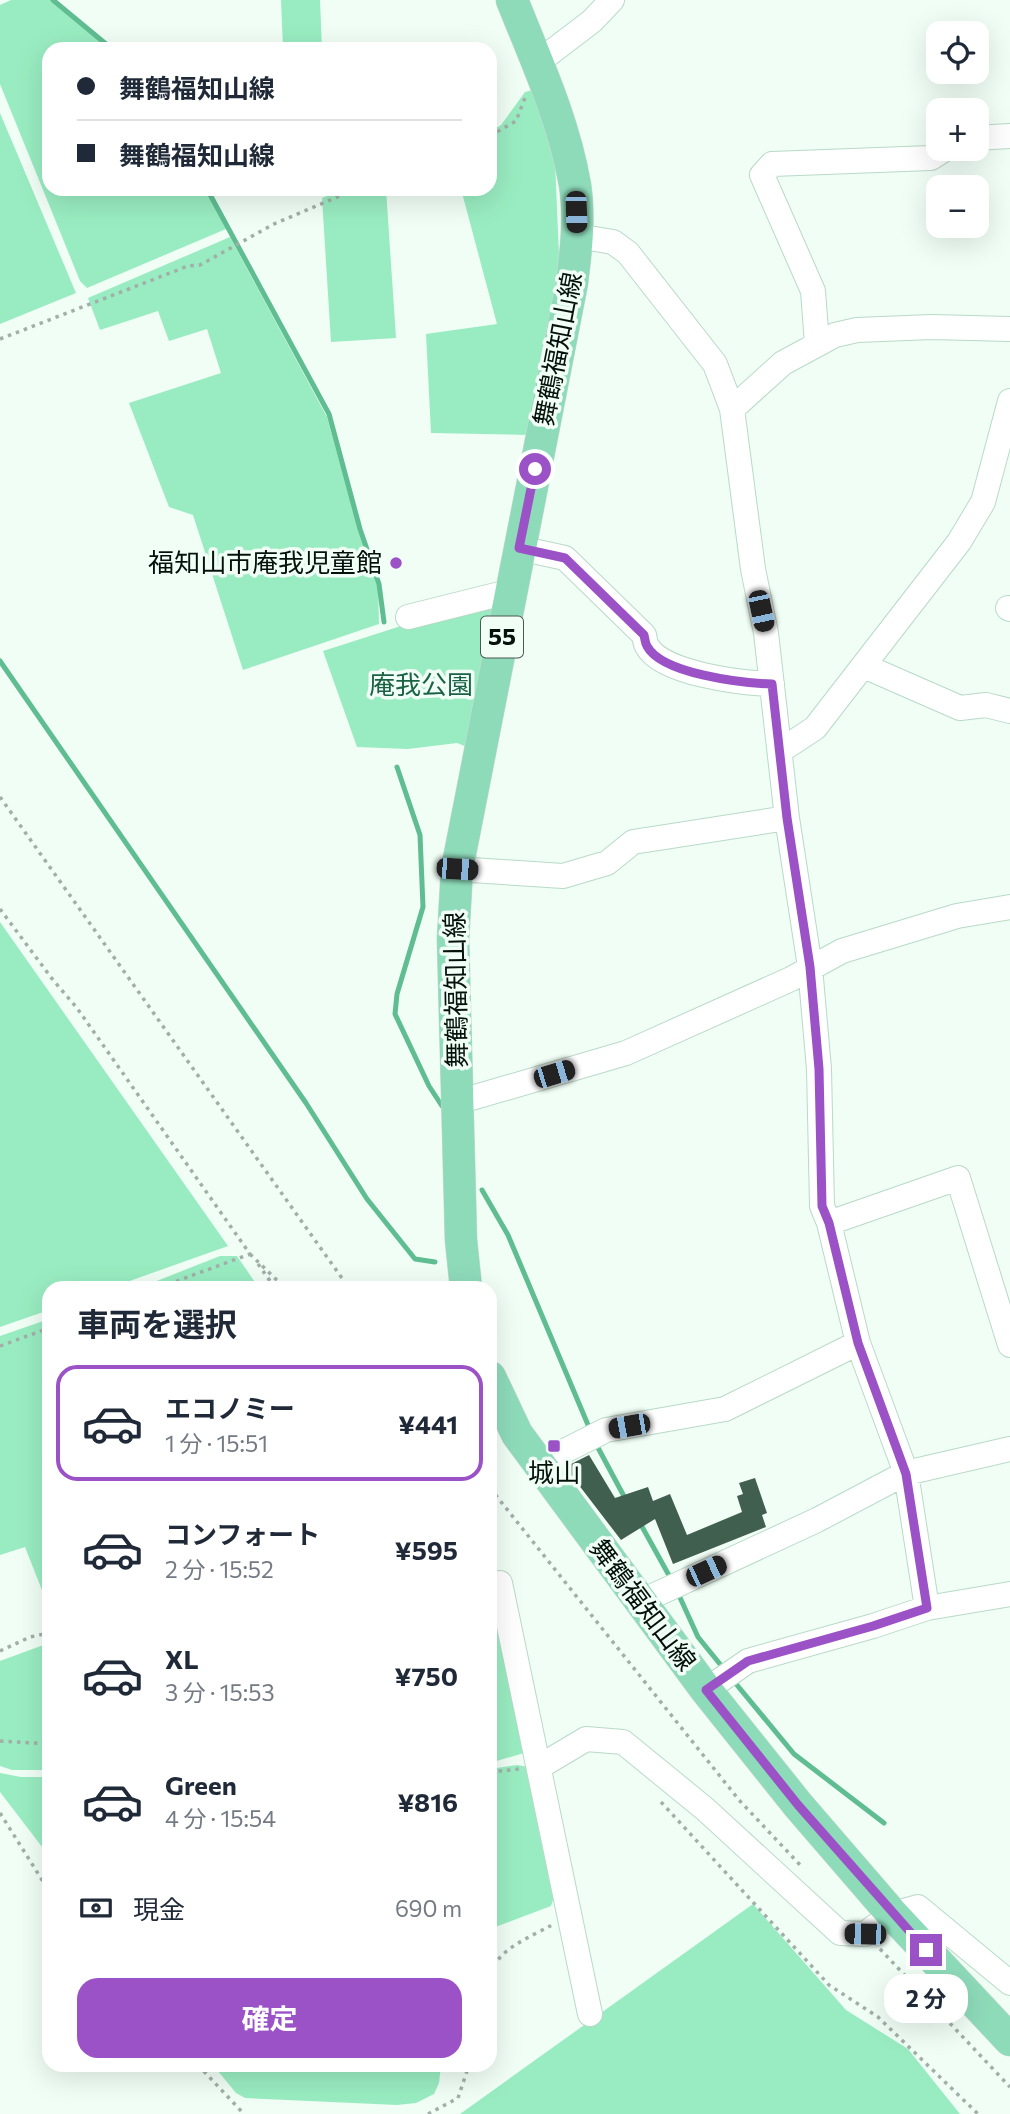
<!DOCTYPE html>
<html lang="ja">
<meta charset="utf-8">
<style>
:root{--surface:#fff;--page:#f6f6f7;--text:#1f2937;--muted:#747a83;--line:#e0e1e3;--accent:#9b52c6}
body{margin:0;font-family:Commissioner,"Noto Sans JP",sans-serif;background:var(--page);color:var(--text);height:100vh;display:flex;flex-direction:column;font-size:26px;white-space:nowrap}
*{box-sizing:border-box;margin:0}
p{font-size:23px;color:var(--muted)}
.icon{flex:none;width:38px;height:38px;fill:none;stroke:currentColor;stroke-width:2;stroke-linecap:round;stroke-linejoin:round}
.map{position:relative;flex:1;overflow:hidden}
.drawer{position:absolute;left:42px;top:1281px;width:455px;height:791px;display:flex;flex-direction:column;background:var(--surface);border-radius:21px;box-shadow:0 7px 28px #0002}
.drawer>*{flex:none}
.hud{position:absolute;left:42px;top:42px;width:455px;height:154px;border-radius:21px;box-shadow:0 7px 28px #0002;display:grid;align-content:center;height:154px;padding:0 35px;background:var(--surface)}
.tools{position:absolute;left:926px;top:21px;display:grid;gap:14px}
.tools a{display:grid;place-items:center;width:63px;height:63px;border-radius:14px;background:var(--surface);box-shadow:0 7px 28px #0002;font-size:35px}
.end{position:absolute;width:32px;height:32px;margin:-16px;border:9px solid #9b52c6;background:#fff;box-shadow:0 0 0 4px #fff}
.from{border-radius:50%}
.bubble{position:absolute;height:49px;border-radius:21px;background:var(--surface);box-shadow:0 7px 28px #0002;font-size:23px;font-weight:700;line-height:49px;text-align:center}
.car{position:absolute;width:21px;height:42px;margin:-21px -10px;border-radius:9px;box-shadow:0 0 5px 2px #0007;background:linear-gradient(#222 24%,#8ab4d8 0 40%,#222 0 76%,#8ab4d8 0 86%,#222 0)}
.hud b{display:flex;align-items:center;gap:24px;height:66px;font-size:26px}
.hud b+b{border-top:2px solid var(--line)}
.hud i{width:18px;height:18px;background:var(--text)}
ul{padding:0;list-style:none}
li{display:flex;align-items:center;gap:21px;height:116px;margin:0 14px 10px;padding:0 21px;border:4px solid transparent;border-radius:21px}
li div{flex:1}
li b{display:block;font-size:26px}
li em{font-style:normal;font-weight:700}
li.active{border-color:var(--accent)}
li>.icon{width:63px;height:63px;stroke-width:1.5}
h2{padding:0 35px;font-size:32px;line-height:84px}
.pay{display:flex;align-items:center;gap:18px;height:77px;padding:0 35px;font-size:26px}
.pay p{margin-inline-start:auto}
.cta{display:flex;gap:14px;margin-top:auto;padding:14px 35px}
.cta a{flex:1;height:80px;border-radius:21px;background:var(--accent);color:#fff;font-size:28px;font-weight:700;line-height:80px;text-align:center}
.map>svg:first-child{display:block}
.green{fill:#99ecc1}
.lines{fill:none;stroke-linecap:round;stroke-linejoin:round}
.stream{stroke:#5fbd91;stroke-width:5}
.building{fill:#415f4f}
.minor-casing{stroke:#b8dac7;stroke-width:26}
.major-casing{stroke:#d7d9d8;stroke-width:33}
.path{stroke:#a2afa8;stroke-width:3.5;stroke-dasharray:3.5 5;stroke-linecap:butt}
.minor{stroke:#fff;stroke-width:24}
.major{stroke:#8edbba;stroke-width:32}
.route{stroke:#9b52c6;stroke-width:9}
.poi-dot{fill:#9b52c6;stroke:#f0fef6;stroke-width:2.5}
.labels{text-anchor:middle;stroke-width:7;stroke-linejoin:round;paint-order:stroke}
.shield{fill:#f0fef6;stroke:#4c5852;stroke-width:2}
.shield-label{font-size:24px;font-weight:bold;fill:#05110b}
.street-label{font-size:26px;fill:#05110b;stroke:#f0fef6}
.poi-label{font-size:26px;fill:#05110b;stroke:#f0fef6;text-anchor:end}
.park-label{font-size:26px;fill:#1b6244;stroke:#f0fef6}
</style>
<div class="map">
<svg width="1010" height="2114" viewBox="0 0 1010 2114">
<rect width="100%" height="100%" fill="#f0fef6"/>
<path class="green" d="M11,0H51L110,49H49V189H205L226,229L87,288L80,281L0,84V5Z
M281,0H320L322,49H283Z
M533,90L555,161L560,278L529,435L431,433L426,334L497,324L461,189H490V131L501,125L525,92Z
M0,113L76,293L0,324Z
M344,189H386L396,338L331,342L322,198Z
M230,237L327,417L359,531L378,584L379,624L243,670L193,515L169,507L129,403L221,373L207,329L169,341L158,311L100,330L88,298Z
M501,599L475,750L457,743L408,749L357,747L323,651L426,618Z
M0,922L228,1246L110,1288H49V1310L0,1327Z
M220,1256H237L259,1288H139Z
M49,1319V1608L25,1547L0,1555V1336Z
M490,1589L524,1753L490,1763Z
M49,1643V1770H12L0,1766V1661Z
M517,1765L529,1767L555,1894L551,1906L490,1929V1769Z
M0,1773L21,1777H49V1856L0,1792Z
M753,1904L846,2010L908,2049L960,2114H460Z
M213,2065H441L439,2083L434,2094L416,2103L397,2105L245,2098L236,2093Z"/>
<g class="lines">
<path class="stream" d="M53,0L112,49
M207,189L329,414L360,529L379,584L384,622
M0,661L306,1103L367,1199L415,1259L435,1262
M397,767L420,835L423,907L397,994L395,1014L429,1086L442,1106
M482,1190L508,1235L591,1432
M596,1444L626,1500
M640,1523L671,1579
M677,1591L698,1637L724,1669
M732,1679L794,1754L884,1823"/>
</g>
<path class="building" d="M589,1455L615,1498L648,1487L653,1501L670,1494L687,1535L742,1512L737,1496L743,1494L739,1483L755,1478L767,1513L762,1515L766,1527L673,1564L655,1519L621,1540L565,1467Z"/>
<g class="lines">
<g class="minor-casing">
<path id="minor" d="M537,63L592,21L612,0
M976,138L1010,136
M577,236L613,242L628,253L715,364L732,409L753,569L766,633L787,818L810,967L819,1069L822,1206L829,1223L858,1343L906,1473L927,1608
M817,344L813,291L762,175L772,164L931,158L945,149
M732,409L783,363L835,335L857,330L932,327L1010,329
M519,548L565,558L644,635C645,639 645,643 647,646C662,674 742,683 772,684
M1008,608L1010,609
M408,617L512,591
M864,666L960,708L986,705L1010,711
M780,751L815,728L959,542L983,502L1010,401
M457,869L563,876L607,863L633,842L787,818
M458,1102L626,1053L791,979L842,951L957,916L1010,907
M829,1223L958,1178L1010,1345
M539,1464L606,1430L725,1409L858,1343
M500,1583L590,2014
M640,1602L817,1520L906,1473L1010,1449
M706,1690L748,1661L873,1626L927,1608L1010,1594
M539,1767L586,1739L623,1742L705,1809L840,1933L865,1934L892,1914L918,1907L1010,1983"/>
</g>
<g class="major-casing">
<path id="major" d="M466,1288L461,1240L453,939L457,869L572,283C576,251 580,217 575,185C564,121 536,60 512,0
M490,1377L517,1434L706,1690L798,1805L892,1914L1010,2040"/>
</g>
<path class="path" d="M490,136L516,121L525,98
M0,339L188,266L200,265L274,224L356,189
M0,797L349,1288
M0,909L53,980L77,1008L250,1254L158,1288
M250,1254L285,1288
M258,1264L275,1288
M0,1346L49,1328
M490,1488L739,1800L802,1867
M0,1651L30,1637L49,1633
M0,1741L49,1744
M490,1772L519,1769
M661,1802L829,1985L878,2017L978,2114
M0,1813L49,1891
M880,1949L1010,2087
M490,1974C498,1949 530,1937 552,1925
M198,2065L244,2114
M428,2114L458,2098L469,2065"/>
<use href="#minor" class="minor"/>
<use href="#major" class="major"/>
</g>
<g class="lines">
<path class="route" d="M535,469L519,548L565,558L644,635C645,639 645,643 647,646C662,674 742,683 772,684L787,818L810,967L819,1069L822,1206L829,1223L858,1343L906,1474L927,1608L873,1626L748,1661L706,1690L798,1805L926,1950"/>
</g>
<g class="poi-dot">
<circle cx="396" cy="563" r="7"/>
<rect x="547" y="1439" width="14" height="14" rx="3.5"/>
</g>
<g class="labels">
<rect class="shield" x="481" y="616.5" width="42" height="41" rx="5"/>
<g class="shield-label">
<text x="502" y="645">55</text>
</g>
<g class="street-label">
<text transform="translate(558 349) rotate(-79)" y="9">舞鶴福知山線</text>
<text transform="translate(456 990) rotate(-91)" y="9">舞鶴福知山線</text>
<text transform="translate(643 1605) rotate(53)" y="9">舞鶴福知山線</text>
</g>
<g class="poi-label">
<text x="382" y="572">福知山市庵我児童館</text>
<text x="554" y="1482" text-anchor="middle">城山</text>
</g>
<g class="park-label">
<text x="421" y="694">庵我公園</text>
</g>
</g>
</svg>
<div class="tools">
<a><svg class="icon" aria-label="locate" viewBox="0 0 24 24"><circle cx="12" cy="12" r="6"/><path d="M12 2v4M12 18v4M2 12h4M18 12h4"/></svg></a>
<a>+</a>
<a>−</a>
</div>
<i class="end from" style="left:535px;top:469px"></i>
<i class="end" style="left:926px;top:1950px"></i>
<div class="bubble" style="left:884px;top:1974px;width:84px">2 分</div>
<i class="car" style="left:576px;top:212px;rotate:178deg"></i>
<i class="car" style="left:761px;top:611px;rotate:168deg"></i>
<i class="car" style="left:457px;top:869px;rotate:94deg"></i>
<i class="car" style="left:554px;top:1074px;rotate:73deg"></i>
<i class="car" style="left:629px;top:1426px;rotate:260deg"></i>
<i class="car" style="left:706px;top:1571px;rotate:65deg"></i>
<i class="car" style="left:865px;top:1934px;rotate:271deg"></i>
<div class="hud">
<b><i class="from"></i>舞鶴福知山線</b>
<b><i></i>舞鶴福知山線</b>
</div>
<section class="drawer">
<h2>車両を選択</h2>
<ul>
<li class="active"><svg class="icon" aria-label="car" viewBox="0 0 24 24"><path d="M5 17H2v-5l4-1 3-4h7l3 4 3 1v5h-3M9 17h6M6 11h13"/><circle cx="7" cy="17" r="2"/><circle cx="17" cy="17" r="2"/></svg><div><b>エコノミー</b><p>1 分 · 15:51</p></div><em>¥441</em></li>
<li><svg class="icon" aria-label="car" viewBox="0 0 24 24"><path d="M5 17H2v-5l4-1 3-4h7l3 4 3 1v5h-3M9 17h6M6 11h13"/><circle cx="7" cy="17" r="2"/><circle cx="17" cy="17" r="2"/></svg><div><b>コンフォート</b><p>2 分 · 15:52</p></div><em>¥595</em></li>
<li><svg class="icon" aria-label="car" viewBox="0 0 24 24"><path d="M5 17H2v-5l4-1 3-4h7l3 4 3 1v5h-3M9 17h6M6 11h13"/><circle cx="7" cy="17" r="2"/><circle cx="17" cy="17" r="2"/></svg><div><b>XL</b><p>3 分 · 15:53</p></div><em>¥750</em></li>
<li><svg class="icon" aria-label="car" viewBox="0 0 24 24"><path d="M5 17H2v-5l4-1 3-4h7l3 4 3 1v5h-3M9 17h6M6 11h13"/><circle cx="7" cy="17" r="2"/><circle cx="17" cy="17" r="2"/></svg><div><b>Green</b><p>4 分 · 15:54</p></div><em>¥816</em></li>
</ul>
<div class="pay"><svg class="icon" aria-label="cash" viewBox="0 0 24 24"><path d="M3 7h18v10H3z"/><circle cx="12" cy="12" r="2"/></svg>現金<p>690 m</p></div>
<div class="cta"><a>確定</a></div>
</section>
</div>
